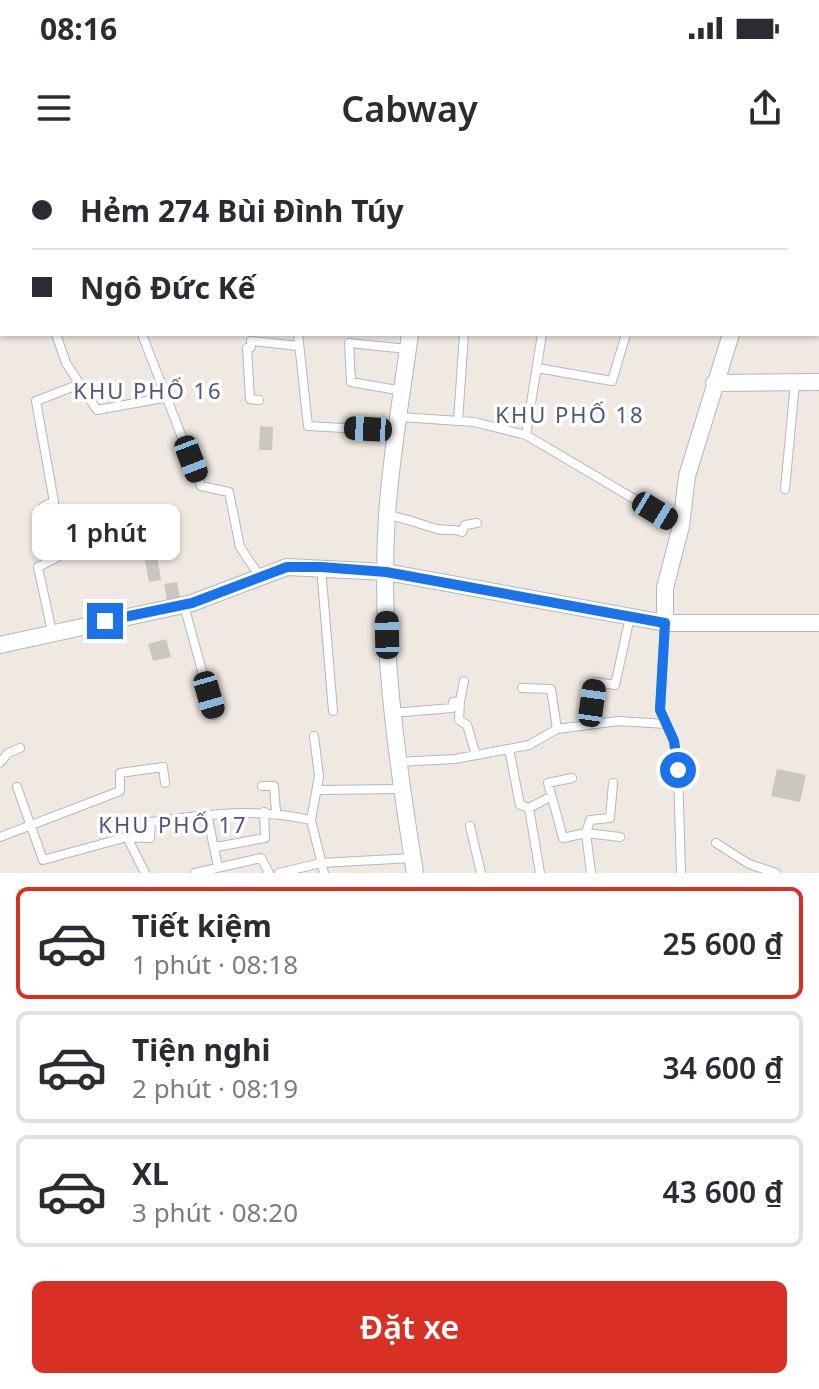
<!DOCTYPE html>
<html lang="vi">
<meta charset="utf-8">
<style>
:root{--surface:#fff;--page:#f2f2f3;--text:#2b2b33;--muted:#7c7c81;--line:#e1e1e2;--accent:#d93025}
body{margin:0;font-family:"Noto Sans",sans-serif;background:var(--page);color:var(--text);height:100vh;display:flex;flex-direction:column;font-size:30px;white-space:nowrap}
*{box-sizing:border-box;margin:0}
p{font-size:26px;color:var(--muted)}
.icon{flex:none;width:44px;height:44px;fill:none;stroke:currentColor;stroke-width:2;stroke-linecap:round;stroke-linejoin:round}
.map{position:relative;height:713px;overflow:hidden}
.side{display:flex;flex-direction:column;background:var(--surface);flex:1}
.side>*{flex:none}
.hud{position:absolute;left:0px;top:0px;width:820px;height:176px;box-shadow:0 2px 6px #0004;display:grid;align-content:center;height:176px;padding:0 32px;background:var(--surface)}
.end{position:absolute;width:36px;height:36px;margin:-18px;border:10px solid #1a73e8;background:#fff;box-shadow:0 0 0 4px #fff}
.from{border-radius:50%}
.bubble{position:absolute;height:56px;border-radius:12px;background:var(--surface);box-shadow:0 2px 6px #0004;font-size:26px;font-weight:600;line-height:56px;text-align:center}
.car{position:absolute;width:24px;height:48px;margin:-24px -12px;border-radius:10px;box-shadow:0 0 6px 2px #0007;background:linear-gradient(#222 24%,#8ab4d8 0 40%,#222 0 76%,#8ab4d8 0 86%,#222 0)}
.hud b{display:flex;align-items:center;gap:28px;height:76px;font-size:30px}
.hud b+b{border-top:2px solid var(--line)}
.hud i{width:20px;height:20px;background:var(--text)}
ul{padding:14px 0 0;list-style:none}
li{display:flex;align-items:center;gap:24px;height:112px;margin:0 16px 12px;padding:0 16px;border:4px solid var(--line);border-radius:12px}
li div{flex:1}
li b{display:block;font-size:30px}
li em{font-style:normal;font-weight:600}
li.selected{border-color:var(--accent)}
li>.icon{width:72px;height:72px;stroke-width:1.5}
.action{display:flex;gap:16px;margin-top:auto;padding:16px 32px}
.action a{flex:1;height:92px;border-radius:12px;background:var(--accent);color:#fff;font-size:32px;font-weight:600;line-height:92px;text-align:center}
.status{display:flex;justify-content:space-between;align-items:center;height:56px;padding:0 40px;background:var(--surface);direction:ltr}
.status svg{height:22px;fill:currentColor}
header{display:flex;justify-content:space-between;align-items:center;height:104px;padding:0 32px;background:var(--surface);font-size:36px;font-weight:600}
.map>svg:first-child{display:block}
.building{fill:#cbc7bf}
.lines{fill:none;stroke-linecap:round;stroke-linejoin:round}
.lane-casing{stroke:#b4b7c1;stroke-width:10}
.street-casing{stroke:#b4b7c1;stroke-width:18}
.lane{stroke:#fff;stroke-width:8}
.street{stroke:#fff;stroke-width:16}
.route{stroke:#1a73e8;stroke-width:10}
.labels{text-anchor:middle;stroke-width:7;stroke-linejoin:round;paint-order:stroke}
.neighbourhood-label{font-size:22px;letter-spacing:2px;fill:#4d5680;stroke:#fff}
</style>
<div class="status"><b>08:16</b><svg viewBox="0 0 49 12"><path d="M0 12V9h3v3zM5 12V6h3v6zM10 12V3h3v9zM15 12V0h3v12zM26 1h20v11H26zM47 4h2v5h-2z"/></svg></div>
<header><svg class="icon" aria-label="menu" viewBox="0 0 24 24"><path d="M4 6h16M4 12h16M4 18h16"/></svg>Cabway<svg class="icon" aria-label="share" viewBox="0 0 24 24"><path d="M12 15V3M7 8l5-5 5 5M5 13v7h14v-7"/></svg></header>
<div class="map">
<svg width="819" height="713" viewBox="0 0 819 713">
<rect width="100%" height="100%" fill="#efe9e1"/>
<path class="building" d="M260,266L273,267L272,290H259Z
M163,350L168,374L149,377L145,353Z
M157,395L161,420L149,422L144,397Z
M177,422L180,438L167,441L164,424Z
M166,479L171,497L153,501L148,484Z
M777,609L806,615L800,642L771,636Z"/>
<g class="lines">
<g class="lane-casing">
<path id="lane" d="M718,0L732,2
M113,2H114
M155,2H161
M203,2V0
M522,2V0
M568,2V0
M608,2V0
M785,2V0
M818,18H819
M0,44L2,43
M0,58L2,69
M0,83L2,82
M56,174L66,203L97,250L163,238
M298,174L308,266L397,271
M143,177L201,326L229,332L240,387L260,417
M537,208L612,221L626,174
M403,231L351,222L349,183L407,189
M259,240L250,239L247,188L251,187V181L299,186
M400,257L474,262L526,275L680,366
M458,261L464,174
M526,275L542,174
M785,329L795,223
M387,355C405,358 420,364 437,369C446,371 453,368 462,372L465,365L477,363
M321,407L333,551
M184,445L214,555
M665,463L660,550L674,581L678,610L681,713
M52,472L38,407L58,397L44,346L54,342L36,241L80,224
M522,528L551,529L557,569
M460,541L464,521
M392,553L452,548L453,542L460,541L459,560L467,565L476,595
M588,564L595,522L615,525L630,457
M314,576L319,616L311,660L324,713
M509,589L520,645L529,648L540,713
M397,602L455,599L529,585L557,569L618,561L666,564
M0,603L8,593L20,588
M572,618L548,623L563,678L586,673L591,713
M613,623L610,658L590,660L586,673L620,677
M262,626H274L276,652
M17,627L43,700L127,677L150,678L151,662C205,655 257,647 311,660
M317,630L401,629
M529,648L550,637
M207,654L218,707
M470,666L481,713
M0,677L120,631V613L163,607L165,623
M127,677L145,713
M716,683L749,704L776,713
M216,687L265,678L264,652
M195,713L261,698L269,713
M279,713L321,703L412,698"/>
</g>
<g class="street-casing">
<path id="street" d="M66,0L67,2
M412,0L413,2
M410,174C402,234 391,295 387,355C379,476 396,595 415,713
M714,223L819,222
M665,463V428L681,366L687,316L731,174
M0,485L192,443L287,407L386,412L665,463H819"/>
</g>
<use href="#lane" class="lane"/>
<use href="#street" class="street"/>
</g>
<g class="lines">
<path class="route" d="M105,461L192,443L287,407H321L386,412L665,463L660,550L674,581L678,610"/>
</g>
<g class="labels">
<g class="neighbourhood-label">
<text x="148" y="239">KHU PHỐ 16</text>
<text x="570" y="263">KHU PHỐ 18</text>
<text x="173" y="673">KHU PHỐ 17</text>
</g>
</g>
</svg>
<i class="end from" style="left:678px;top:610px"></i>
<i class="end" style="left:105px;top:461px"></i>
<div class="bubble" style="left:32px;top:344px;width:148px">1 phút</div>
<i class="car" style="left:368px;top:269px;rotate:273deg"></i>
<i class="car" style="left:191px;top:299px;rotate:159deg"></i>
<i class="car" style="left:655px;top:351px;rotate:121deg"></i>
<i class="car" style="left:387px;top:475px;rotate:359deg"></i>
<i class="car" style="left:209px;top:535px;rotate:164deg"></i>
<i class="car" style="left:592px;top:543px;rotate:8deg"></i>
<div class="hud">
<b><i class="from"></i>Hẻm 274 Bùi Đình Túy</b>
<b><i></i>Ngô Đức Kế</b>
</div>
</div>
<section class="side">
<ul>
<li class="selected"><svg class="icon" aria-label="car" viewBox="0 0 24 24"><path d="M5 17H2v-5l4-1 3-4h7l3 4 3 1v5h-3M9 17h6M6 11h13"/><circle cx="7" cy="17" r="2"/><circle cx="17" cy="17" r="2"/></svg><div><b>Tiết kiệm</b><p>1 phút · 08:18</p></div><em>25 600 ₫</em></li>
<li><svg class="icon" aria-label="car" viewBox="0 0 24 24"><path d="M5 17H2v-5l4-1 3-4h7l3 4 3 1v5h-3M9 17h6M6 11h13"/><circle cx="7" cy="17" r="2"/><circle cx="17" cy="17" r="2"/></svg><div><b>Tiện nghi</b><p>2 phút · 08:19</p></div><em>34 600 ₫</em></li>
<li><svg class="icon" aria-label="car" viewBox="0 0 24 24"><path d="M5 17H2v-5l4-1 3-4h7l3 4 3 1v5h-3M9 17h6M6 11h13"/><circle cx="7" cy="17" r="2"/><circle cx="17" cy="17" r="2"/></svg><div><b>XL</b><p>3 phút · 08:20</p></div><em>43 600 ₫</em></li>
</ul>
<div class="action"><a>Đặt xe</a></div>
</section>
